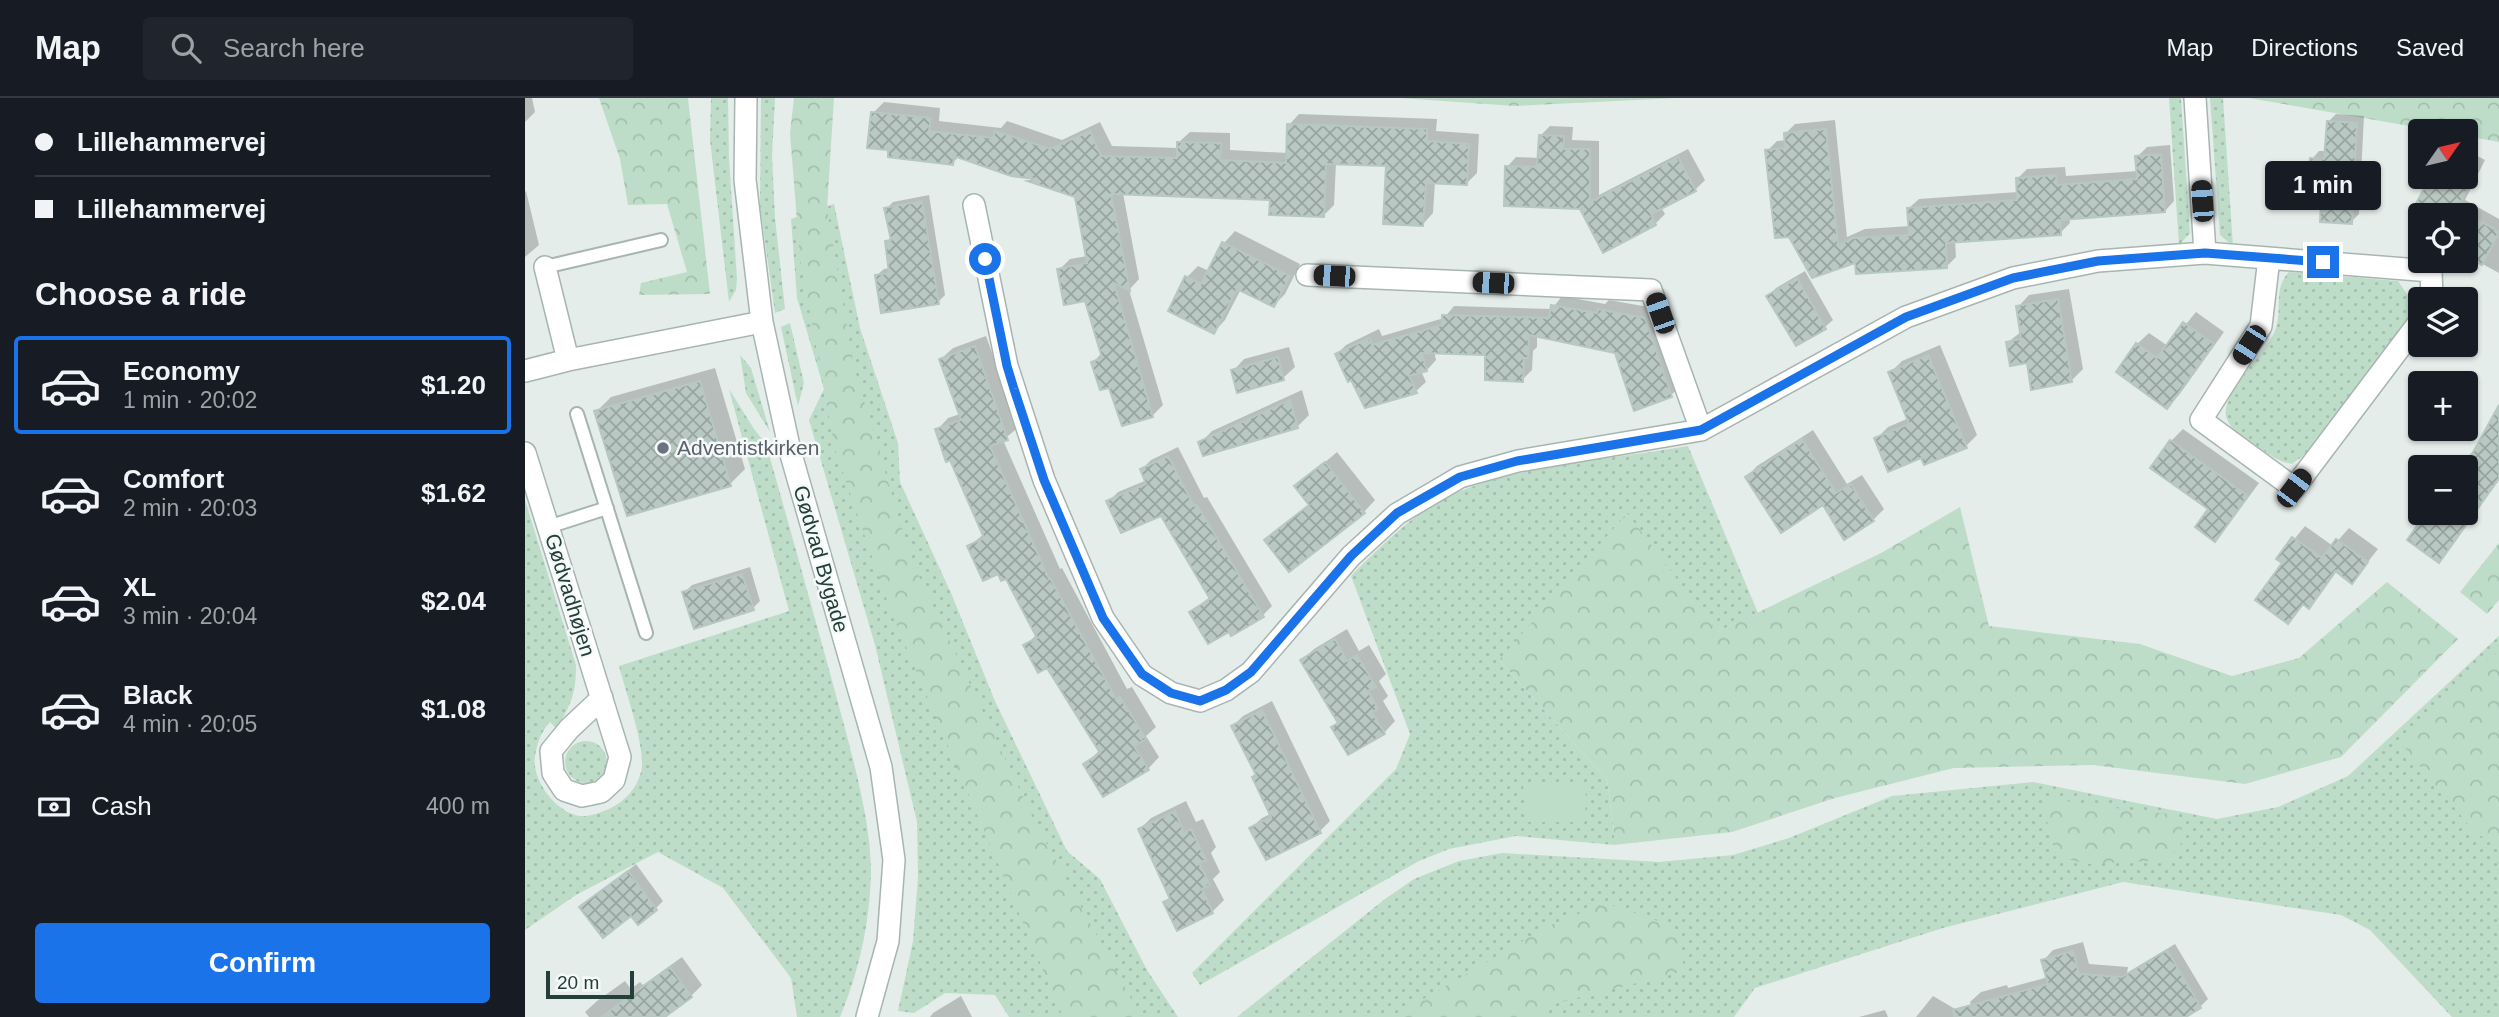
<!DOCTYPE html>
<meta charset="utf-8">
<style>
:root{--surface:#171b24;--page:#20242c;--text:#f1f3f6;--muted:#9ea1a6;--line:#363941;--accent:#1a73e8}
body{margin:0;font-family:Arial,sans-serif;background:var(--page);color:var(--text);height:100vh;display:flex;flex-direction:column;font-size:26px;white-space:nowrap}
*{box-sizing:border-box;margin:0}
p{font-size:23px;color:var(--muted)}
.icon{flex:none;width:38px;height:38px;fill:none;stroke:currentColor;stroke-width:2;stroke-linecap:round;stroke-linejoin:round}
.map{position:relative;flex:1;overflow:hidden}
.side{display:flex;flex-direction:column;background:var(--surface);width:525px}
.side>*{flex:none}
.hud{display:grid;align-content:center;height:154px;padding:0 35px;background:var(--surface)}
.needle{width:46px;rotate:56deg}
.controls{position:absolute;left:1883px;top:21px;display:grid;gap:14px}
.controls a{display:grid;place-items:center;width:70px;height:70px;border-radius:7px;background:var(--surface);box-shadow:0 2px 5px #0004;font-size:35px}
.scale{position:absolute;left:21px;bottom:18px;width:88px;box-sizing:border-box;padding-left:7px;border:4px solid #243f3a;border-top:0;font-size:19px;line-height:24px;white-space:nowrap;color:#243f3a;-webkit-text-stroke:5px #f5faf8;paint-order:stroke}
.end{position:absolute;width:32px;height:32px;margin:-16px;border:9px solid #1a73e8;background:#fff;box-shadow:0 0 0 4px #fff}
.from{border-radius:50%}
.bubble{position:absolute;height:49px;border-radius:7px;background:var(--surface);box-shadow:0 2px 5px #0004;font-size:23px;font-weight:800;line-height:49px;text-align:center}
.car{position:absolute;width:21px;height:42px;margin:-21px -10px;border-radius:9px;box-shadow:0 0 5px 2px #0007;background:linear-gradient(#222 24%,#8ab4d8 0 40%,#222 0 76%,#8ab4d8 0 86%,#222 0)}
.hud b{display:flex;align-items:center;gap:24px;height:66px;font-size:26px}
.hud b+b{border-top:2px solid var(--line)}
.hud i{width:18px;height:18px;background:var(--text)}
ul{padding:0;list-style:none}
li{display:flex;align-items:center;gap:21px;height:98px;margin:0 14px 10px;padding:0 21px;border:4px solid transparent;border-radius:7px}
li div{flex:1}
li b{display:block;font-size:26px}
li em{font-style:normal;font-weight:800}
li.current{border-color:var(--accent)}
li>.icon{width:63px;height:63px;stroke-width:1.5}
h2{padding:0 35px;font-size:32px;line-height:84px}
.pay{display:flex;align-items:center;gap:18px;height:77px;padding:0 35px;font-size:26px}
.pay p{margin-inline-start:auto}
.button{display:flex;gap:14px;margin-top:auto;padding:14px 35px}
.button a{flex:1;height:80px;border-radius:7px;background:var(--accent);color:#fff;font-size:28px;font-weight:800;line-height:80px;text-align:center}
header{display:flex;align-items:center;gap:42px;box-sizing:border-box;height:98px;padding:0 35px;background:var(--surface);border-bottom:2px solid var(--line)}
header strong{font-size:33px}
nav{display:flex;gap:38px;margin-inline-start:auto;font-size:24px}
.search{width:490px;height:63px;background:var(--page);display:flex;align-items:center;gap:18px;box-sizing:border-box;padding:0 24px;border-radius:7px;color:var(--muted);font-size:26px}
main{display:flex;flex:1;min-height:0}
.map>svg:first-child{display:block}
.grass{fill:url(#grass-dots)}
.forest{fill:url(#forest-crowns)}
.green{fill:#beddc9}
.shadow{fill:#0003}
.building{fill:url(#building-cross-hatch);stroke:#b7c7c2;stroke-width:2}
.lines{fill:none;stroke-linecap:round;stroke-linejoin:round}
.service-casing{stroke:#a7b5b2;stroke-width:16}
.minor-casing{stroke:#a7b5b2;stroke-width:24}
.service{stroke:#fff;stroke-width:12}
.minor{stroke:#fff;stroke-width:21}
.route{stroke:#1a73e8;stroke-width:9}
.worship-dot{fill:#6b7280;stroke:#f5faf8;stroke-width:2.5}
.labels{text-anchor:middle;stroke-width:5;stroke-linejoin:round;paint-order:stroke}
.worship-label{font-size:21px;fill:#5b616d;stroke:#f5faf8;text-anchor:start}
.street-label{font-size:21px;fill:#243f3a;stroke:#f5faf8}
</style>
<header>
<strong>Map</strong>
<div class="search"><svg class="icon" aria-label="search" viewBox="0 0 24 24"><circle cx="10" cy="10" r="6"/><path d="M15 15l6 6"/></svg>Search here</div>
<nav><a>Map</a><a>Directions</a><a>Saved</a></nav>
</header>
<main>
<section class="side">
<div class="hud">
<b><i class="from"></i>Lillehammervej</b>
<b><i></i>Lillehammervej</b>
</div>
<h2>Choose a ride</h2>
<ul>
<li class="current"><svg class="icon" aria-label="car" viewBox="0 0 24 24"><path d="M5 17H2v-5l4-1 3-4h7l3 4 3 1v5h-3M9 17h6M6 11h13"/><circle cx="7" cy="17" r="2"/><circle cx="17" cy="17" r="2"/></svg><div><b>Economy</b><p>1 min · 20:02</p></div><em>$1.20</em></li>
<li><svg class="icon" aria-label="car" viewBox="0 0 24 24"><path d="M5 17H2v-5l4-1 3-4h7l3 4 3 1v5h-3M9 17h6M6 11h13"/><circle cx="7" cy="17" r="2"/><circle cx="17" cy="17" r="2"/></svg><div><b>Comfort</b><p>2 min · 20:03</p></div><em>$1.62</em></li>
<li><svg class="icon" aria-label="car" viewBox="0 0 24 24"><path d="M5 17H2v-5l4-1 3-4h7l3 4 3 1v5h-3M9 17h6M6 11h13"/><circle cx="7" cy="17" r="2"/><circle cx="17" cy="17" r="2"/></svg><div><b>XL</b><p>3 min · 20:04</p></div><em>$2.04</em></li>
<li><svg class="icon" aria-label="car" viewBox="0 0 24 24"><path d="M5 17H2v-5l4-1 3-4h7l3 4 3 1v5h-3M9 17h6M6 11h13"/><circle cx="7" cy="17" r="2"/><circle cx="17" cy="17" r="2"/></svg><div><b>Black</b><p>4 min · 20:05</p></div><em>$1.08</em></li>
</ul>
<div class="pay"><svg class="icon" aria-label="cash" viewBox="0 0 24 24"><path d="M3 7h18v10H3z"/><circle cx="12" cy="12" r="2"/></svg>Cash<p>400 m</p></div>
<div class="button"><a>Confirm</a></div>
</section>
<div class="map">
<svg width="1974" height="919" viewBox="0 0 1974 919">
<defs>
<pattern id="grass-dots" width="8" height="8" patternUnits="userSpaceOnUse" patternTransform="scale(1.75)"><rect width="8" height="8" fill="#beddc9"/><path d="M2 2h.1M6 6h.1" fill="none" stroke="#a3bfad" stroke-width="1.8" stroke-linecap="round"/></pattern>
<pattern id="forest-crowns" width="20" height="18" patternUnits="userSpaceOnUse" patternTransform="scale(1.75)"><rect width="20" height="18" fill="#beddc9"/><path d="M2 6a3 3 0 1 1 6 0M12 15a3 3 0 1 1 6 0" fill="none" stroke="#a3bfad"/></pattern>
<pattern id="building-cross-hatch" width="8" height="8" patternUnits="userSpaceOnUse" patternTransform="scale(1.75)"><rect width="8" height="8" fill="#bac8c3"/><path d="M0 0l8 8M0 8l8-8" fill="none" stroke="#97a49f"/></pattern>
</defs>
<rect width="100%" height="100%" fill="#e5edea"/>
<path class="grass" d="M186,0H203L204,60L212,181L211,192L204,204L185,42Z
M236,0H250L247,57L250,120L260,211L250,215L235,108Z
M1644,0H1656L1665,135L1654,147Z
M1685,0H1698L1708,148L1695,137Z
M309,106L335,230L373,345L375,384L426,495L470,603L542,753L575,781L622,872L653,919H484L470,897L420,895L389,915L373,913L388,843L393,779L392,724L350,547L284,322L299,291L272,200L266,121Z
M1764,174L1873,183L1891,209L1790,349L1767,366C1750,363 1738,352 1725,343C1716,337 1706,332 1702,321C1692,300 1740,255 1749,235C1759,214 1747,191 1764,174Z
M265,225L279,285L273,308L256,229Z
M215,257L226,270L245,334L221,295Z
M204,291L229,331L241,346C265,430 288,513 311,597C325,650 346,720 346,774C345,824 334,874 315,919H272L266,880L198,790L133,754L51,797L0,832V402L51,567C51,597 46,605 32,631L25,624C16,634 12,645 10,658C6,681 31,715 55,718C66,719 76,714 86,710C100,703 112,690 116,674C122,653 100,592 94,568L264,513Z
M1163,348L1233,515L1192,534L974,562L1082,682L1089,733V747L991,738L924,751L894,763L675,887L667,875L871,671L885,636L826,478C855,449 889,414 926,397C1000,365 1085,362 1163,348Z
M1974,538V919H1927L1845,832L1816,817L1598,784L1418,830L1230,890L1209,919H712L860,801L889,781L934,763L977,755L1134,764L1208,757L1264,740L1367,698L1508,684L1692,721L1753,709L1823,678Z
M40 664a21 21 0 1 1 42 0a21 21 0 1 1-42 0Z"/>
<path class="forest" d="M74,0H163L185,196L114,197L116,185L162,174L142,106L103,107L95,61Z
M269,0H309L302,111L329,269L386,461L507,718L616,919H538L365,511L310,351L275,161L265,35Z
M875,0H1153L989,8Z
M1724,0H1974V44L1941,38V33H1913Z
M1435,409L1464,528L1615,546L1707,578L1774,560L1862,484L1933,541L1816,659L1720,686L1568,667L1429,670L1310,700L1207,734L1089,747V733L1082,682L974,562L1102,415L1192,534L1356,455Z
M1974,445V502L1962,516L1935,494Z
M1974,552V746L1951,736L1876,645Z
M1523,699L1581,709L1654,717L1659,742L1642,762L1562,766L1531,758L1519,712Z
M1081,805L1150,829L1160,873L1032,905L1014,919H878L890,906L1023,828Z"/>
<path class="green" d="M998,685L1061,688L1060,724H1000Z"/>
<path class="shadow" d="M0,0H7L10,14L0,24Z
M359,4L415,10L414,23L476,30L482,23L537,42L575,24L587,48L654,50V44L665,34L705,35V52L763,55L764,27L774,16L912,21L911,33L954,36L952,75L941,86L910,84L908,115L898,126L863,66L811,65L809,107L799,117L746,100L598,95L614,181L604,192L638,307L627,318L586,287L568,264L577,255L561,201L534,172L545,161L562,158L551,98L505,82L508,79L434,58L427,66L365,51L348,15Z
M1811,16L1839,18L1834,116L1826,124L1787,61L1794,53H1801L1803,24Z
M1310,22L1322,139L1340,131L1385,128L1384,110L1394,101L1493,94L1492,81L1502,71L1540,69L1541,78L1613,73L1612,59L1622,49L1645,47L1649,103L1640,113L1544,119L1545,125L1535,135L1430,143L1431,159L1422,168L1332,163L1288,178L1242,53L1252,43L1261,42L1260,36L1270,26Z
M1025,28L1048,29L1047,42L1074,43V97L1163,51L1180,82L1170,92L1136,109L1140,116L1130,126L1056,110L982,69L991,59L1014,60L1015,38Z
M1895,52V73L1887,69Z
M1941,52L1960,62L1940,102L1974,121V175L1941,157V117H1897L1889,113L1907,79H1941Z
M1,93L14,147L0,159V94Z
M404,97L420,197L413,204L352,177L359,171L365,170L361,144L367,139L361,111L368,104Z
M710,133L775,166L760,196L749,207L716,191L700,222L689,234L662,179L673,168L684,173L699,145Z
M1280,173L1308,222L1300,229L1272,246L1243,198L1251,190Z
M1544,191L1558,271L1546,283L1503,263L1482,245L1497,233L1493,209L1504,197Z
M1037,198L1080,206L1084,202L1129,210L1156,288L1146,297L1091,253L1012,237V249L1008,253L1007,272L997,282L962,255L909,253L911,262L902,272L896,273L901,284L891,293L841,308L812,256L821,247L854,231L857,238L919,220L929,208L1027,211Z
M1671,214L1699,234L1654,297L1642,308L1612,246L1624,235L1643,248Z
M461,238L494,329L478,342L535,471L537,470L602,591L607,589L631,629L621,638L634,659L623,671L560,666L575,652L523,568L500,548L512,536L481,479L444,448L459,436L412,332L423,320L435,316L416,261L428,250Z
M1415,247L1452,337L1441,348L1397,358L1351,341L1363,329L1384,320L1365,275L1377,263Z
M764,249L770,269L758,280L708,273L719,261Z
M190,270L220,371L205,386L71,314L86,299Z
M777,292L784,317L773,328L679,355L675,345L687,333Z
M1974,311V382L1925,451L1914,463L1884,441L1903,415H1941V369H1935L1956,343Z
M1658,331L1734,385L1701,430L1690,442L1685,411L1627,369L1646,343Z
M1288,332L1322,386L1337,377L1359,411L1348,422L1320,440L1298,405L1222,379L1232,368Z
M653,349L679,400L682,399L747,508L738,517L704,532L666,514L686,498L637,415L583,404L593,394L622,382L617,371L626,362Z
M812,354L850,402L839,414L741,442L785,406L772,388Z
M1780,428L1808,448L1824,430L1853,451L1827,484L1812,473L1795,497L1784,508L1780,505L1763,524L1759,465L1753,461Z
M225,469L235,503L228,510L159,495L167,487Z
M822,531L834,553L844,547L861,576L854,583L863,598L858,603L870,623L859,635L808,629L814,623L777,562L789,551Z
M747,603L805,723L795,733L742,760L726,730L737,720L747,715L732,676L708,628L718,618Z
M661,703L671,724L678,721L691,749L686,755L695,774L688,781L699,802L687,814L640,805L646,798L615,731L626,720Z
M111,766L138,803L131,810L107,816L57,809Z
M1558,844L1564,866L1603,869L1602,875L1650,846L1683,901L1675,909L1658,919H1450L1445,904L1456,894L1482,887L1483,890L1523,879L1518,863L1528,852Z
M157,859L177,887L166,898L137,919H64L60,914L72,903L100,883L106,891L115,884L118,887Z
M436,898L447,919H405L408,915Z
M1408,898L1437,915L1435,919H1391Z
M1360,912L1363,919H1334Z"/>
<path class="building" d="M346,14L406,20L404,33L468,40L470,33L525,51L565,33L576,58L652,60V44L696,45L695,62L761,65L762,26L902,31V43L944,46L942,87L901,85L898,128L858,126L861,68L801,66L799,119L744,117L745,102L586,96L605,193L589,185L628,319L597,328L584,290L575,292L566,264L577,260L560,203L539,207L532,171L562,165L550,99L502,83L510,81L486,78L429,58L428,67L363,59V52L342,50Z
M1802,23L1832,25L1827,126L1795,124L1797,83H1784L1785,60L1799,61Z
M1301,31L1313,147L1328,140L1384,137L1382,110L1492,102L1491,80L1531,77L1532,87L1612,81L1610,58L1636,56L1640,114L1535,122L1536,137L1421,145L1422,170L1331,176L1330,165L1287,180L1264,139L1250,140L1240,52L1260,50L1259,35Z
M1014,37L1039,38L1038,51H1065V104L1153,59L1171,93L1126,116L1131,127L1078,155L1055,111L979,108L980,68L1012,69Z
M1905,79H1949L1929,117H1885Z
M397,103L414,206L356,215L350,177L364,175L360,143L366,142L359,110Z
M1941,115L1974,134L1957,167L1941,158Z
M697,144L765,178L749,209L712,191L689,236L643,213L660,178L676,186Z
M1272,180L1301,231L1271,248L1241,198Z
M1533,201L1547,284L1506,292L1502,265L1485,268L1481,244L1496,241L1491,208Z
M1026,207L1072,215L1073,211L1120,220L1147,299L1109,313L1090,255L1004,237L1003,260H999L998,284L960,282V257L897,255L902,273L884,278L892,295L840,310L826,282L823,284L810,256L844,240L847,247L917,227V217L1024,220Z
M1658,224L1689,246L1642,311L1591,274L1611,245L1632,260Z
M450,248L483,342L465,348L524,481L525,480L591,601L595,599L621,641L609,648L624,672L578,699L558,666L575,655L522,570L513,575L498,547L512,540L481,481L476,483L473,476L458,483L442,448L459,440L425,362L421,364L410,331L436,322L414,261Z
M1403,257L1442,350L1399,367L1396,360L1363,374L1349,340L1384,326L1363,274Z
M753,259L759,282L712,295L706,272Z
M175,283L206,388L102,418L69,313Z
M765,302L773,330L678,358L673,344Z
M1974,307V380L1914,465L1882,442L1901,415H1941V367Z
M1277,341L1311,395L1326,386L1349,423L1319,442L1298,407L1256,435L1220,379Z
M1645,342L1723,398L1690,444L1670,429L1683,411L1625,370Z
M643,358L669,408L672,407L739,519L706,538L704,534L683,546L664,514L685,501L636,418L596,435L581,403L621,386L615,371Z
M800,364L840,415L764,474L739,442L784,407L769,388Z
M1767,439L1797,460L1811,441L1843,464L1827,486L1810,473L1784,511L1778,506L1763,526L1730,502L1757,465L1751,461Z
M217,476L229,512L169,531L157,494Z
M810,541L822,563L832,557L851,589L843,593L853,611L847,614L860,636L823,657L806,629L813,625L775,562Z
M737,612L796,735L741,762L724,730L746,719L727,679L731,677L706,628Z
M650,713L659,735L666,731L681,762L674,765L685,787L677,791L688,815L652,833L638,804L645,801L613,731Z
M103,773L132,812L113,827L106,818L78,840L54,809Z
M1642,852L1676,910L1661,919H1429L1428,912L1523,886L1516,862L1548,853L1554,876L1597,879Z
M145,869L167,899L140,919H76Z"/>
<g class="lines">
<g class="service-casing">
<path id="service" d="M20,169L136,142
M52,316L121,535
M23,429L82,410"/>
</g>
<g class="minor-casing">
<path id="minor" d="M221,0L220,82L237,224L265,353L356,669L369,762L363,843L342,919
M1670,0L1680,155
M449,107L482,268L519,382L578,520L617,577L646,595L675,603L701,592L726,574L826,458L872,416L935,379L993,363L1176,332L1381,219L1488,180L1573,163L1680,155L1906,173L1907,201
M1744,160L1736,228L1676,322L1769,390L1895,223
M20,169L43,262
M782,177L1126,192L1176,332
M0,273L43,262L237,224
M0,355L95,659L89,682L76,694L57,698L39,692L28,675L26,653L44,631L77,600"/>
</g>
<use href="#service" class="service"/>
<use href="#minor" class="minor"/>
</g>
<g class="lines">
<path class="route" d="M460,161L482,268L489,291L519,382L578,520L617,576L646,595L675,603L701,592L726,574L826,458L872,415L935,379L992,363L1176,332L1381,219L1488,180L1573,163L1680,155L1798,164"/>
</g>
<circle class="worship-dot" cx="138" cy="350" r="7"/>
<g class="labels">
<g class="worship-label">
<text x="152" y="357">Adventistkirken</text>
</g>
<g class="street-label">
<text transform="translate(296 461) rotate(74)" y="7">Gødvad Bygade</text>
<text transform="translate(45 497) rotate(73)" y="7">Gødvadhøjen</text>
</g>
</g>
</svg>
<div class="controls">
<a><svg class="needle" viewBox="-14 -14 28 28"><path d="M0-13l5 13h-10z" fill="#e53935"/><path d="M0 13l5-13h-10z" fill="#9ea1a6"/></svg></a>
<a><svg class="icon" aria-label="locate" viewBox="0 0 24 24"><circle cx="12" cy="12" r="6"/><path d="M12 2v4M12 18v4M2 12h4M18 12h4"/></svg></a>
<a><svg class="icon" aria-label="layers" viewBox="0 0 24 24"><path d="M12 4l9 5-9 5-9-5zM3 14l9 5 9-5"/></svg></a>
<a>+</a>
<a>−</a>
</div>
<div class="scale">20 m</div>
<i class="end from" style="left:460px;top:161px"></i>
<i class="end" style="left:1798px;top:164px"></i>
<div class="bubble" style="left:1740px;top:63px;width:116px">1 min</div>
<i class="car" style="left:1677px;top:103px;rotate:356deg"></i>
<i class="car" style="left:809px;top:178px;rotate:273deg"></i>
<i class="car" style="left:968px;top:185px;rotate:273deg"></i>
<i class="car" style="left:1135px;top:215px;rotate:341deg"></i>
<i class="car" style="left:1724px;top:247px;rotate:213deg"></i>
<i class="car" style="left:1769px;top:390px;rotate:37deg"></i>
</div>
</main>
